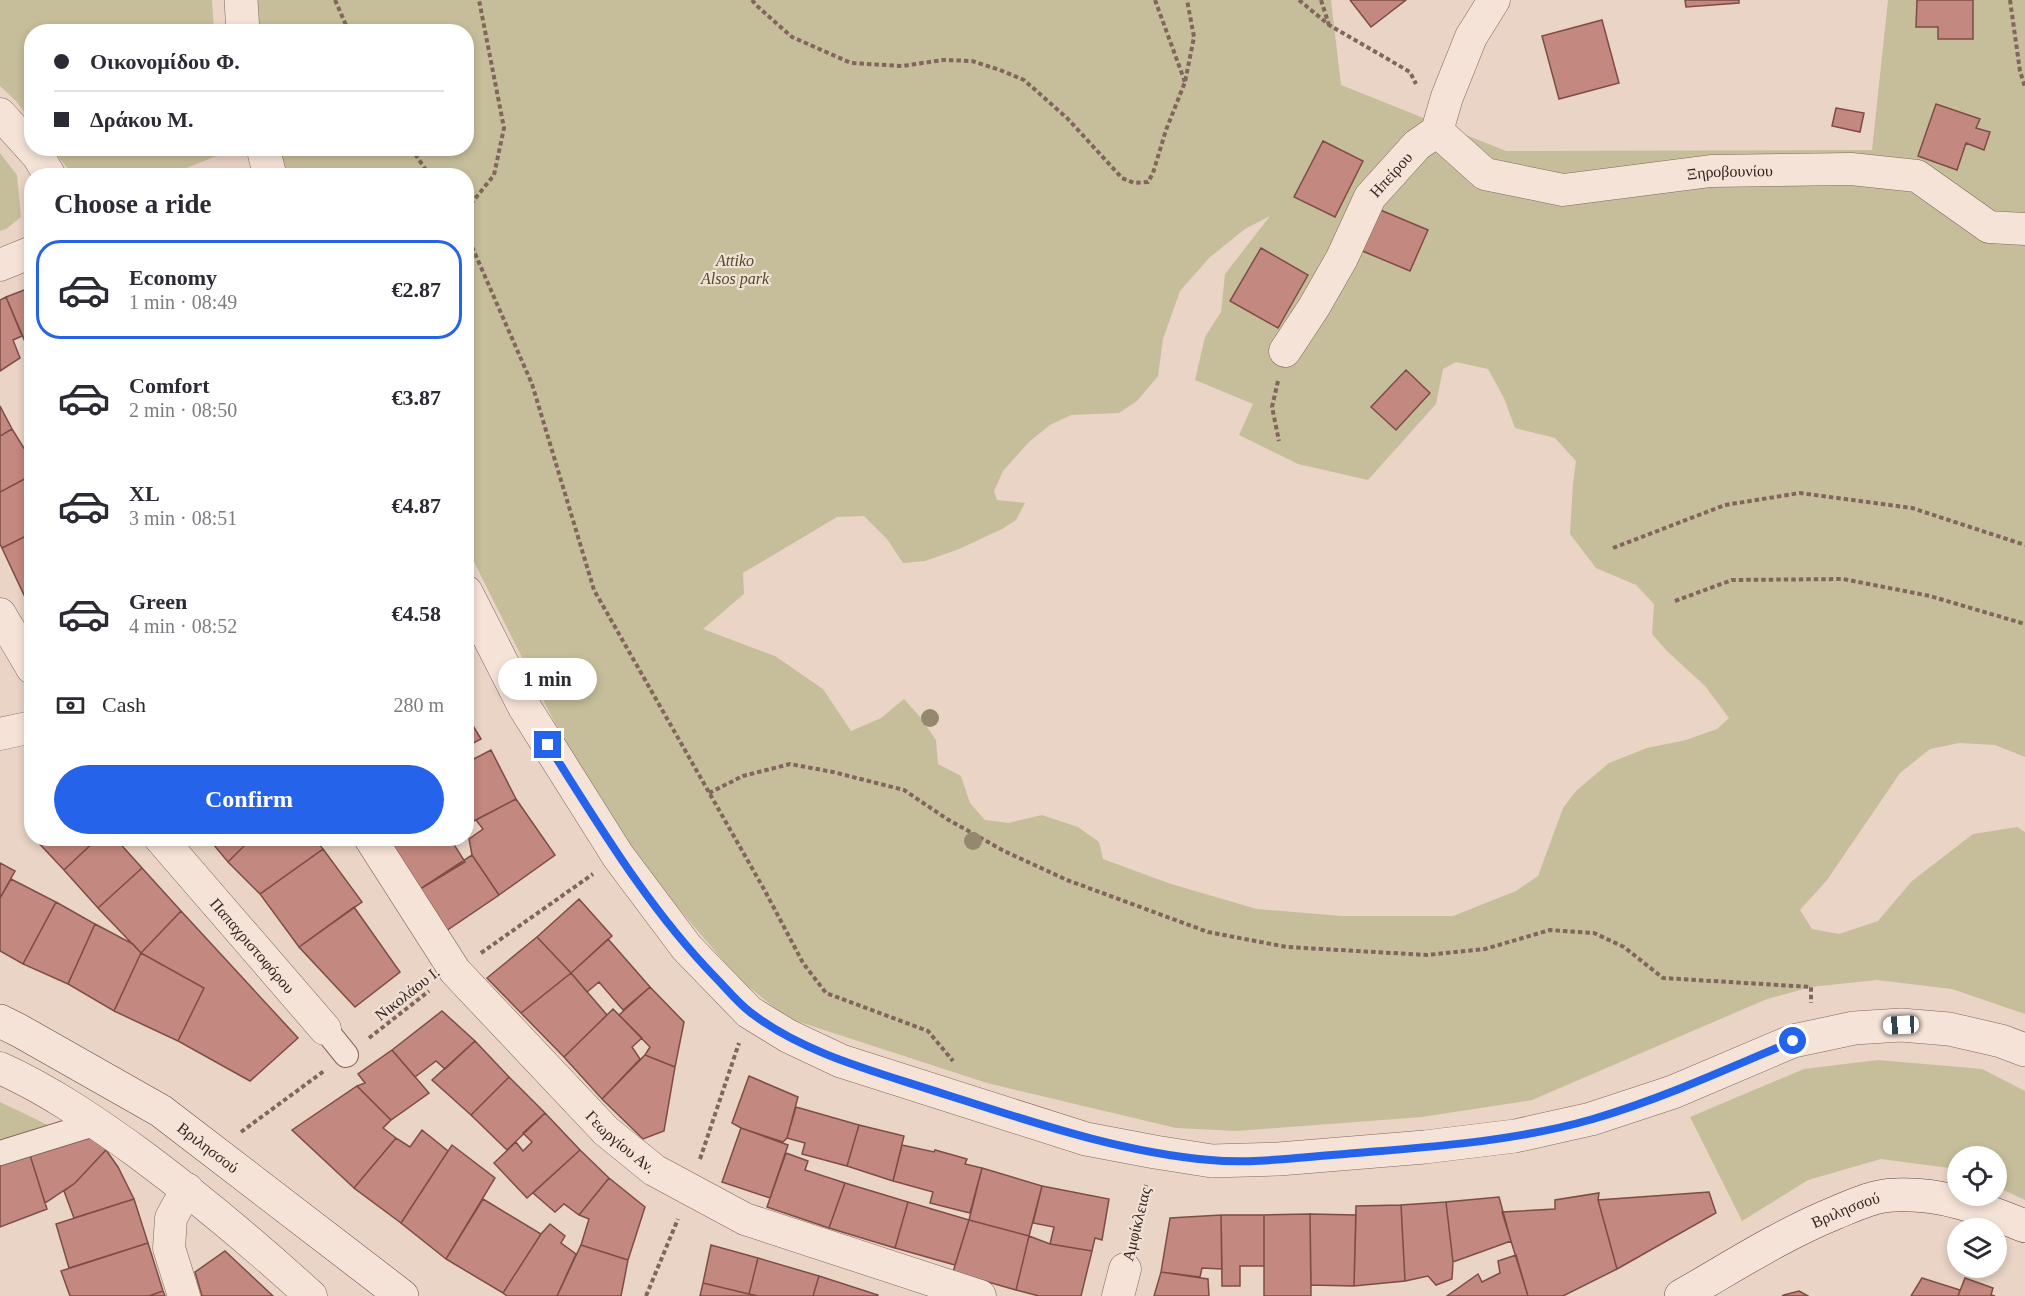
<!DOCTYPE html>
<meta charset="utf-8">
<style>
:root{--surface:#fff;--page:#f7f7f7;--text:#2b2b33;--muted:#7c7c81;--line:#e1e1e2;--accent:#2563eb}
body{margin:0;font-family:"Times New Roman",serif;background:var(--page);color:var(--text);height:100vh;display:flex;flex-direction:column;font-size:22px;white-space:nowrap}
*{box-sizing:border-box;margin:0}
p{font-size:20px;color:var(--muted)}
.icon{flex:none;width:33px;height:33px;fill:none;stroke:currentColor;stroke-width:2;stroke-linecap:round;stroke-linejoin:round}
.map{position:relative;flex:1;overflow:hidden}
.panel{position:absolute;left:24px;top:168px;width:450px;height:678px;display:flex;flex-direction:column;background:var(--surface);border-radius:24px;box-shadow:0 3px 9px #0003}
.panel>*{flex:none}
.top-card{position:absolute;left:24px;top:24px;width:450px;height:132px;border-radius:24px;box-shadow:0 3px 9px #0003;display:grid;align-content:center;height:132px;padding:0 30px;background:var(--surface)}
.buttons{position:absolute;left:1947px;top:1146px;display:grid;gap:12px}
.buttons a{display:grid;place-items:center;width:60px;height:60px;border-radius:50%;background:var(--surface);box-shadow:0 3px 9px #0003;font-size:30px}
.end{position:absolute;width:27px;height:27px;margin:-14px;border:8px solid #2563eb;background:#fff;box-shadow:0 0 0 3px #fff}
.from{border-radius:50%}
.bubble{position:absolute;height:42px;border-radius:21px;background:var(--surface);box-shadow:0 3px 9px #0003;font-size:20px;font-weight:800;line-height:42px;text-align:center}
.car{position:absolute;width:18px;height:36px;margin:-18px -9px;border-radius:8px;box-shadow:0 0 4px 2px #0007;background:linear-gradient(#fff 24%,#345 0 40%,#fff 0 76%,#345 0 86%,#fff 0)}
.top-card b{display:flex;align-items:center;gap:21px;height:57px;font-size:22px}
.top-card b+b{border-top:2px solid var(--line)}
.top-card i{width:15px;height:15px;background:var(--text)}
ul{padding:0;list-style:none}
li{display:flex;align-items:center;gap:18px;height:99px;margin:0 12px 9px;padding:0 18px;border:3px solid transparent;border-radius:24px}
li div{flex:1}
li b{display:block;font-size:22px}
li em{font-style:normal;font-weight:800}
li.current{border-color:var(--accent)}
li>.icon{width:54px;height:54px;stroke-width:1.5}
h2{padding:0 30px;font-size:27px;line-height:72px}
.pay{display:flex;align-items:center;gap:15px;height:66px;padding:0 30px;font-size:22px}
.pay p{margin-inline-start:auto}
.action{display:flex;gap:12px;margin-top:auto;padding:12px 30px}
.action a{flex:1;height:69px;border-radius:36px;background:var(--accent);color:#fff;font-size:24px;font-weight:800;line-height:69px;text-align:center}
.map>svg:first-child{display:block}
.green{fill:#c6be9a;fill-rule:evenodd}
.building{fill:#c3887f;stroke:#7e4c46;stroke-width:1.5}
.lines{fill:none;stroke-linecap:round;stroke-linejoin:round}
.pedestrian-casing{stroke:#82665d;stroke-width:26}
.minor-casing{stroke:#82665d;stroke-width:33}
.tertiary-casing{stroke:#82665d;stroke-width:34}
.secondary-casing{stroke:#644840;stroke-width:34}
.path{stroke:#82665d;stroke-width:4;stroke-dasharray:4.5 3;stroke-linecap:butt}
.pedestrian{stroke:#f5e3d8;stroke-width:24}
.minor{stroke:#f5e3d8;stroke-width:32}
.tertiary{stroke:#f5e3d8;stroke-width:33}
.secondary{stroke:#f5e3d8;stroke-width:33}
.tree{fill:#94896f}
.route{stroke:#2563eb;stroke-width:8}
.labels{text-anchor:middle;stroke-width:4.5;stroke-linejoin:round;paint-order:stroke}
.street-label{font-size:16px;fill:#34231f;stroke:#f1e0d4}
.park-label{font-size:16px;font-style:italic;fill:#4e4c28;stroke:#f1e0d4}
</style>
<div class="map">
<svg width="2025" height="1296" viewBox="0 0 2025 1296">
<rect width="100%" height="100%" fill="#e9d4c5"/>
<path class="green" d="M0,0H212L214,31L32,32L31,121L16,101L0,86Z
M257,0H1331L1341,85L1506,151L1872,150L1888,0H2025V757L1995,745L1959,743L1930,749L1900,773L1827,880L1800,910L1812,929L1839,934L1878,921L1912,881L1973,834L2017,827L2025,832V1014L1952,989L1877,980L1811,987L1767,999L1532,1100L1422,1117L1237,1131L1176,1128L987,1083L787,1018L738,978L638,861L574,761L467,548L466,176L286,175L279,149L466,148V32L259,31ZM1270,216L1225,274L1221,312L1205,337L1195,380L1253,404L1239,435L1298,464L1368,480L1436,404L1443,369L1456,362L1488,369L1504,398L1515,428L1555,438L1576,461L1573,483L1570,534L1596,568L1636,585L1654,604L1652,634L1667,651L1705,686L1729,718L1717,729L1686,740L1647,748L1609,763L1576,791L1563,808L1538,876L1516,891L1453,916H1342L1257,909L1171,884L1103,859L1099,842L1078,827L1042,815L1008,823L985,820L970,803L961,776L938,764L936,740L920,717L904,699L881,718L851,731L823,689L775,656L703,629L744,594L743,573L837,517L864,516L887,539L903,563L925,561L959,549L1002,529L1016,520L1025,503L997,500L994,491L1003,471L1029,442L1050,425L1071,415L1119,413L1137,401L1158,376L1163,339L1180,291L1209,258L1245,229Z
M219,148V155L169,175H73L52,149Z
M0,153L17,175L21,217L6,229L0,231Z
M1878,1060L1982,1069L2025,1091V1200L1997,1187L1996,1156H1958L1957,1169L1881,1159L1808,1180L1742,1221L1690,1117L1804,1069Z
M0,1102L50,1126L0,1142Z"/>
<path class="building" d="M1350,0H1406L1371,27Z
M1685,0H1739V3L1686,7Z
M1917,0H1973V39H1938V27H1916Z
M1602,20L1619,83L1559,99L1542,36Z
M1936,104L1980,119L1976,128L1990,132L1984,150L1966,143L1957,170L1918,156Z
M1836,108L1864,113L1860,132L1832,126Z
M1323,141L1363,161L1335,217L1294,197Z
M1378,209L1428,230L1410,271L1360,250Z
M1261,248L1308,275L1278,328L1230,301Z
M32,287V350L29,351L6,297Z
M6,297L22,336L13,340L20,358L0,371V300Z
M32,350V369L25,353Z
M1406,370L1430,393L1396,430L1371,407Z
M0,406L12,429L0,436Z
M12,429L32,461V475L0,492V436Z
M32,475V523L29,524L32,533L2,548L0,544V492Z
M32,533V592L24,595L2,548Z
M32,592V609L24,595Z
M466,714L481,739L466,747Z
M491,750L516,799L466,825V763Z
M516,799L555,855L499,895L472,855L469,839L483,829L476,820Z
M34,838H98L64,870Z
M98,838H115L142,868L98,908L64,870Z
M208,838H256L246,844L228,862Z
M256,838H314L323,849L260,894L228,862L246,844Z
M391,838H450L465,862L417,891L386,841Z
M323,849L362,902L299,947L260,894Z
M472,855L499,895L446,931L417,891Z
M0,863L15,871L0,898Z
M142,868L181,911L141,953L98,908Z
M11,879L56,902L23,964L0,951V898Z
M579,899L612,936L571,973L537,937Z
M56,902L95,924L68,984L23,964Z
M354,907L400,972L355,1007L299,947Z
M181,911L298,1038L250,1081L178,1041L204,988L141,953Z
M95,924L133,944L141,953L114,1011L68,984Z
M537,937L571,973L521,1013L487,978Z
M608,939L650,987L623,1010L599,982L587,992L571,973Z
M141,953L204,988L178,1041L114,1011Z
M571,973L607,1015L564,1057L521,1013Z
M650,987L684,1022L675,1067L645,1055L650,1047L619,1015Z
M613,1009L642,1038L632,1047L640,1059L602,1099L564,1057Z
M442,1011L475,1041L445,1069L436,1061L415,1077L392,1050Z
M475,1041L509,1077L471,1115L432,1080Z
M392,1050L429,1093L391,1120L357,1086L365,1083L358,1074Z
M645,1055L675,1067L664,1131L643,1139L602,1099Z
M749,1076L798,1097L787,1138L783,1142L741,1128L732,1123Z
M509,1077L545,1113L507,1150L471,1115Z
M357,1086L391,1120L383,1128L396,1138L354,1188L292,1130Z
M796,1107L859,1125L847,1166L802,1154L805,1143L787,1138Z
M545,1113L580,1150L527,1198L494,1163L516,1142L523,1151L532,1142L523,1133Z
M859,1125L904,1136L893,1181L847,1166Z
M741,1128L788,1145L770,1198L722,1182Z
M422,1130L448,1151L401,1223L354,1188L396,1138L410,1147Z
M88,1133L100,1141L106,1150L75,1183L45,1203L29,1152Z
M452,1145L495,1178L446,1259L401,1223Z
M902,1145L934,1152L935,1150L967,1159L965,1164L982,1168L970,1213L930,1203L933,1192L893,1181Z
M106,1150L118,1167L134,1199L74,1218L64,1191L75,1183Z
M580,1150L609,1178L579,1215L564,1204L555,1212L533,1193Z
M29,1152L47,1209L0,1227V1162Z
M786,1153L808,1161L805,1170L845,1183L829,1228L767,1207Z
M982,1168L1042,1186L1029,1236L969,1220Z
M609,1178L645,1207L628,1260L581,1245L589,1219L579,1215Z
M845,1183L908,1202L895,1248L829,1228Z
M1042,1186L1109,1199L1102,1240L1095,1238L1092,1251L1050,1244L1054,1227L1033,1223Z
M1709,1192L1716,1213L1617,1269L1598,1200Z
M1599,1193L1598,1200L1617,1269L1563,1296H1528L1502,1212L1555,1209V1200Z
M1499,1197L1511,1241L1453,1262L1446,1202Z
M134,1199L148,1243L69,1268L56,1224Z
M483,1199L541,1234L503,1293L446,1259Z
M908,1202L969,1220L955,1265L895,1248Z
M1446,1202L1453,1262L1452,1279L1436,1285L1428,1276L1405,1281L1401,1205Z
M1401,1205L1405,1281L1354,1286L1356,1206Z
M1310,1214L1356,1215L1354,1286L1311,1285Z
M1310,1214L1311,1296H1264V1215Z
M1221,1215L1222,1269L1202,1268L1200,1277L1161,1272L1170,1218Z
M1221,1215H1264V1266H1240V1286H1222Z
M969,1220L1029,1236L1016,1290L953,1272Z
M550,1224L565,1236L561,1243L576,1254L557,1296H507L503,1293L541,1234Z
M1029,1236L1050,1244L1092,1251L1081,1296H1039L1016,1290Z
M148,1243L163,1291L149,1296H70L61,1271Z
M581,1245L628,1260L621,1296H557Z
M711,1245L758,1258L749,1294L703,1283Z
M225,1251L273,1296H202L195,1272Z
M1516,1255L1528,1296H1447L1478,1274L1482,1282L1500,1273L1498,1261Z
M758,1258L819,1276L813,1296H758L749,1294Z
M1161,1272L1208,1279L1209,1296H1154Z
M819,1276L878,1295V1296H813Z
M1922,1278L1960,1290L1958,1296H1911Z
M1965,1278L1993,1288L1991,1295L1995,1296H1958Z
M703,1283L749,1294L758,1296H700Z
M163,1291L165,1296H149Z
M1799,1291L1808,1296H1782L1784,1295Z"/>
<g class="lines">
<g class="pedestrian-casing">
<path id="pedestrian" d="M325,1029L346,1055
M0,1153L97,1123"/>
</g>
<g class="minor-casing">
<g id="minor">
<path d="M0,114L38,156L50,176"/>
<path id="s1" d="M1437,131L1485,174L1563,190L1711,171L1851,169L1917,176L1989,227L2025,229"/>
<path d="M0,265L32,252"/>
<path id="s2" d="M1285,351L1314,307L1342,258L1370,197L1417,145L1437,131L1447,97L1471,37L1494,0"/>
<path d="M0,614L32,668"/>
<path d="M0,734L32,727"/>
<path id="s3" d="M160,838L325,1029"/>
<path id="s4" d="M370,838L455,971L606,1131L654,1170L745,1219L980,1296"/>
<path d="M0,1068C49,1090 94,1121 137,1152C198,1197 255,1245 311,1296"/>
<path d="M184,1296L169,1248L171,1218L187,1189"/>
<path d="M1118,1296L1125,1269"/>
</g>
</g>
<g class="tertiary-casing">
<path id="tertiary" d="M241,0L243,32
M263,148L270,176
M466,592L525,708L618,856L687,948L749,1012L788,1036L841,1061L1086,1139L1155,1152L1212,1161L1279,1159L1425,1147L1515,1136L1591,1119L1673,1092L1793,1041L1854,1028L1901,1025L1949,1029L2001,1041L2025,1050"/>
</g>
<g class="secondary-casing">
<g id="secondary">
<path id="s5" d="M0,1021L20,1031L161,1111L402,1296"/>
<path id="s6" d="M1681,1296C1732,1267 1781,1235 1835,1213C1854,1205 1875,1195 1896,1195C1944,1193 1982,1209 2025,1226"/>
</g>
</g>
<path class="path" d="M335,0L349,32
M752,0L756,5L792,37L851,63L902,66L943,60L972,61L1000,70L1024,80L1067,118L1122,178L1134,183L1148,182L1153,173L1166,130L1185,82L1194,37L1187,0
M1155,0L1185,82
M1299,0L1329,25L1410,72L1416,84
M1321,0L1329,25
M2010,0L2020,71L2025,87
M411,148L430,176
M466,210L494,175L504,128L479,0
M466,233L532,384L594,590L765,891L803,963L826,993L928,1031L953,1061
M1278,381L1272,407L1279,441
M1613,548L1725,505L1800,493L1912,508L2025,545
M1675,601L1732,580L1843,579L1930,596L2025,624
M709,793L743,776L790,764L833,772L904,790L947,819L1004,851L1067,880L1208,932L1287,947L1427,955L1485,949L1550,930L1594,933L1624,947L1663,978L1811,987V1003
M481,953L593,874
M369,1038L429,991
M241,1132L324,1071
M700,1159L739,1043
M1132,1239L1146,1185
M646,1296L678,1219"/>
<use href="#pedestrian" class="pedestrian"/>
<use href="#minor" class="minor"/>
<use href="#tertiary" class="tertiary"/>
<use href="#secondary" class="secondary"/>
</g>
<g class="tree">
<circle cx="930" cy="718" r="9"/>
<circle cx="973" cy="841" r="9"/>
</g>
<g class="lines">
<path class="route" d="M548,745C599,825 648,908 715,977C726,988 737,1002 750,1012C805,1055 881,1073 947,1095C1033,1122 1119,1152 1210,1160C1252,1164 1302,1157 1345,1154C1428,1147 1513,1142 1593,1119C1661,1099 1727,1069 1793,1041"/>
</g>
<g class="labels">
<g class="street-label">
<text dy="6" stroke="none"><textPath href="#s1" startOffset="312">Ξηροβουνίου</textPath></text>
<text dy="6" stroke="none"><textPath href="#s2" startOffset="207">Ηπείρου</textPath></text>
<text dy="6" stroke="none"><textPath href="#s3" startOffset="142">Παπαχριστοφόρου</textPath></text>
<text transform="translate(407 993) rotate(-38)" y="6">Νικολάου Ι.</text>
<text dy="6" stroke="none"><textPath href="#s4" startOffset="396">Γεωργίου Αν.</textPath></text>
<text dy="6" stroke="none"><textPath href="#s5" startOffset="244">Βριλησσού</textPath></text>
<text dy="6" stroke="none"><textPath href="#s6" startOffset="186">Βριλησσού</textPath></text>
<text transform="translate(1136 1224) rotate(-76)" y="6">Αμφίκλειας</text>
</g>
<g class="park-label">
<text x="735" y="266">Attiko<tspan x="735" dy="18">Alsos park</tspan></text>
</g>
</g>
</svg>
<div class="buttons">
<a><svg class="icon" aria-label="locate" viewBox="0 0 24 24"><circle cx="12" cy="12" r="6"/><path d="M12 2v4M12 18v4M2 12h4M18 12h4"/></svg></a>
<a><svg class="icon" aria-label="layers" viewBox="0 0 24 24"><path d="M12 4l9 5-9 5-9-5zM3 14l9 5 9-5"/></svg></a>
</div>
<i class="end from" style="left:1793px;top:1041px"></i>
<i class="end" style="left:548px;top:745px"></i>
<div class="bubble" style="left:498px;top:658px;width:99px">1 min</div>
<i class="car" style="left:1901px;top:1025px;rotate:267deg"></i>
<div class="top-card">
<b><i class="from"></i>Οικονομίδου Φ.</b>
<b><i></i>Δράκου Μ.</b>
</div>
<section class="panel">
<h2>Choose a ride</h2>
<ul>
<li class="current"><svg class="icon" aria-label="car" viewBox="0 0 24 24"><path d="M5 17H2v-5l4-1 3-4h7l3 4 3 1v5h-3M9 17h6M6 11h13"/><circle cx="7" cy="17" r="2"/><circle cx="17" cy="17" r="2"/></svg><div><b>Economy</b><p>1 min · 08:49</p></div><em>€2.87</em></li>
<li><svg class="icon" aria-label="car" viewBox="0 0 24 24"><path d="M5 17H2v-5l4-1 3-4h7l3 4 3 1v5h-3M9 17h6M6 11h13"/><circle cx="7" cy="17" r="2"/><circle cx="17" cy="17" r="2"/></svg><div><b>Comfort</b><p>2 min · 08:50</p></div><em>€3.87</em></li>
<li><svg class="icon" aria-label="car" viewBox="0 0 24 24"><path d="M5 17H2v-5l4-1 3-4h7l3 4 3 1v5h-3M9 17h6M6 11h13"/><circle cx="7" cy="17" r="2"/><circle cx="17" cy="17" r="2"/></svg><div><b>XL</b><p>3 min · 08:51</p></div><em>€4.87</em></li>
<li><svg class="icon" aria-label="car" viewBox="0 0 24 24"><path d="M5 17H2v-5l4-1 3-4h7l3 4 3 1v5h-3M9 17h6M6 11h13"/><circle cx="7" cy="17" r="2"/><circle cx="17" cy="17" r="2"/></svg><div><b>Green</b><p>4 min · 08:52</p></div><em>€4.58</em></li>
</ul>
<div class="pay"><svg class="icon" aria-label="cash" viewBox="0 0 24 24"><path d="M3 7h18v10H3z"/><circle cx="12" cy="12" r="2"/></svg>Cash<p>280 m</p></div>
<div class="action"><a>Confirm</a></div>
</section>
</div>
